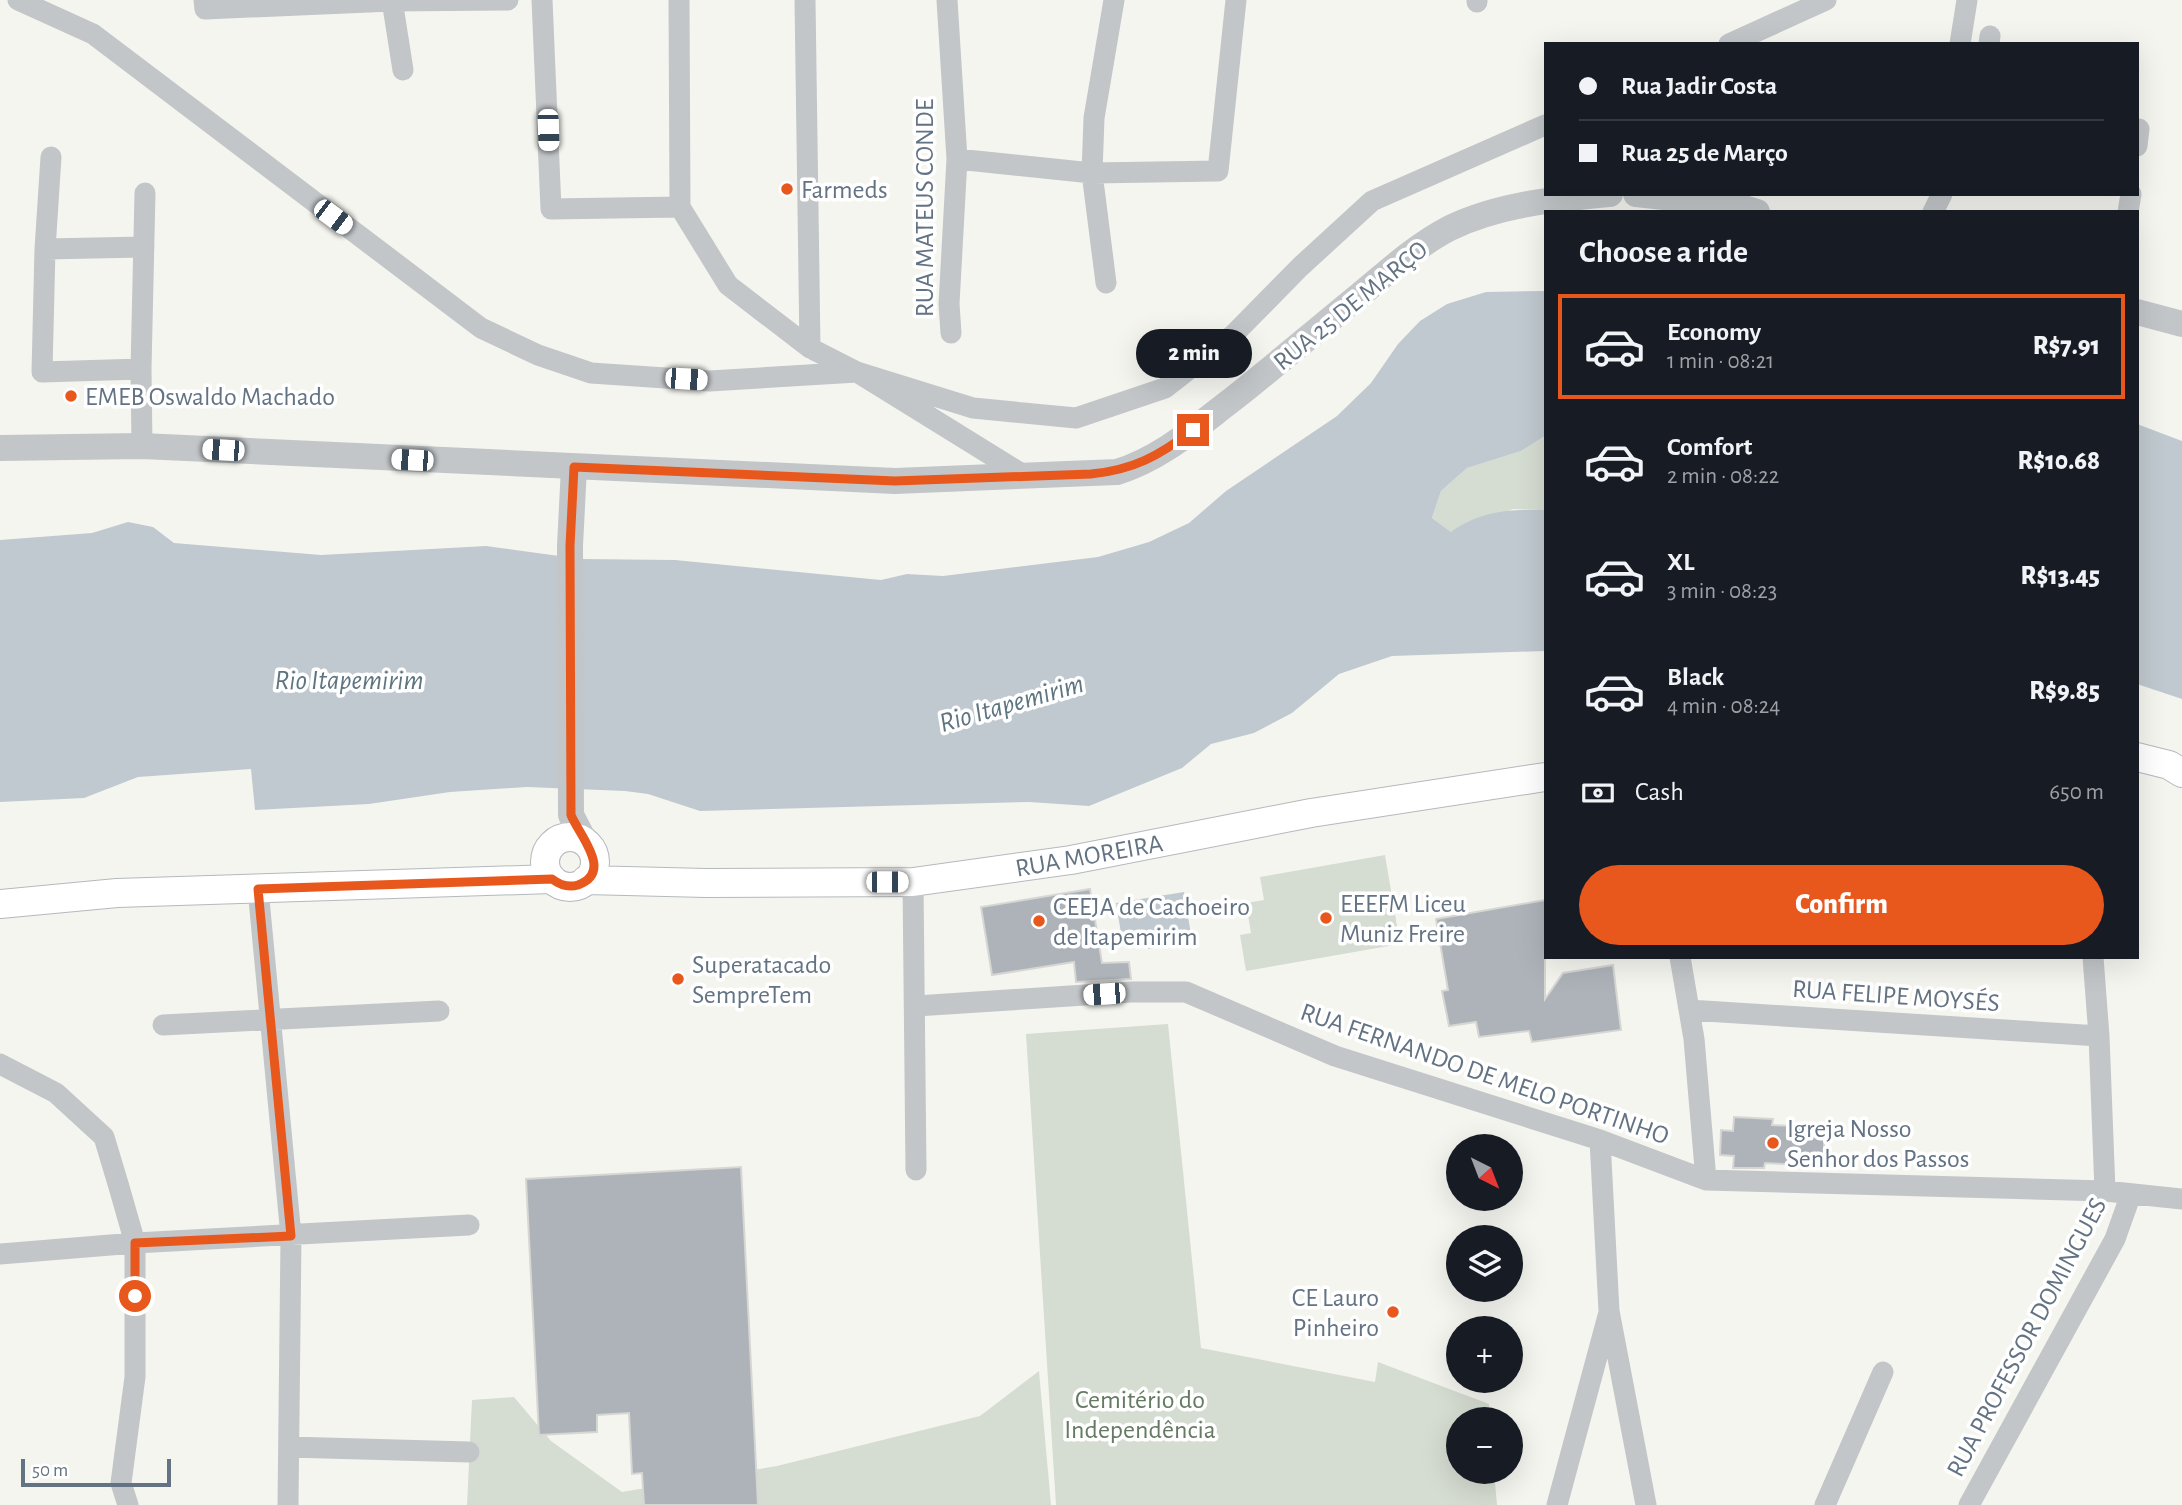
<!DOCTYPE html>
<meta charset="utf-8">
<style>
:root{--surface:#171b24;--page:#20242c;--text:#f1f3f6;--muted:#9ea1a6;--line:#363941;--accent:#e8581d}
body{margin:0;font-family:"Alegreya Sans",sans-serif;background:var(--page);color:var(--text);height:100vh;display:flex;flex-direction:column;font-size:26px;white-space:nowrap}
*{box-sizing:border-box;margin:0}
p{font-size:23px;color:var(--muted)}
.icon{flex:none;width:38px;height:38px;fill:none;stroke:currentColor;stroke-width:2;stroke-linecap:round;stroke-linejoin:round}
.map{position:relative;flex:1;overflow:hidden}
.drawer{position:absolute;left:1544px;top:210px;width:595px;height:749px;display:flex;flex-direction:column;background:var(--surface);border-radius:0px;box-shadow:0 7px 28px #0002}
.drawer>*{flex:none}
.banner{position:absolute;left:1544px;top:42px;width:595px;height:154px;border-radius:0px;box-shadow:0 7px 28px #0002;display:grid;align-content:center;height:154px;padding:0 35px;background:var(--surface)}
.needle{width:46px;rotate:138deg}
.buttons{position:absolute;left:1446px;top:1134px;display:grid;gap:14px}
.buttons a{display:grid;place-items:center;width:77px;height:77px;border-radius:50%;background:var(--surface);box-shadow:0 7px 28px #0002;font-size:35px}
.scale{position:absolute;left:21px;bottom:18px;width:150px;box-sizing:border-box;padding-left:7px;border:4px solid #637383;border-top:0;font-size:19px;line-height:24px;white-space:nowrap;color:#637383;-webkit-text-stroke:5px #fff;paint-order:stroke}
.end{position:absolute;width:32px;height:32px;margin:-16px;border:9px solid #e8581d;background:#fff;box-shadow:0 0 0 4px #fff}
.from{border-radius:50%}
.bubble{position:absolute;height:49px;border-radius:24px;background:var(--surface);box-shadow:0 7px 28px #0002;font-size:23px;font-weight:800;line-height:49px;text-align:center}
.car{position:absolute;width:21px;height:42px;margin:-21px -10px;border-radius:9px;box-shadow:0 0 5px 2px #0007;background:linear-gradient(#fff 24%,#345 0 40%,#fff 0 76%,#345 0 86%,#fff 0)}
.banner b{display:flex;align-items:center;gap:24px;height:66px;font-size:26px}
.banner b+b{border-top:2px solid var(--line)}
.banner i{width:18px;height:18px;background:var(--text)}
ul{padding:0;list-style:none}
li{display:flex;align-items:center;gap:21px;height:105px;margin:0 14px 10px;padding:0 21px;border:4px solid transparent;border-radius:0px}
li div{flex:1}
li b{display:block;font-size:26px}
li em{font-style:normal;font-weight:800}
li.active{border-color:var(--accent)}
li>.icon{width:63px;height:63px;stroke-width:1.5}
h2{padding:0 35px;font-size:32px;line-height:84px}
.pay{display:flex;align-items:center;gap:18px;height:77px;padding:0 35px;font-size:26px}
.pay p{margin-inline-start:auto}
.primary-button{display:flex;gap:14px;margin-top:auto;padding:14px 35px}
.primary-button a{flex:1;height:80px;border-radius:42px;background:var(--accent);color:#fff;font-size:28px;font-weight:800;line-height:80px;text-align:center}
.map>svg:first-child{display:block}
.green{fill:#d5dcd1}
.water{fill:#c0c9cf}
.building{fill:#adb3b9;stroke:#d6d6d3;stroke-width:2}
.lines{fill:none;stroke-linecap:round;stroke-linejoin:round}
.secondary-casing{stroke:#b4b9be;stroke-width:30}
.minor{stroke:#c2c6c9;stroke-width:21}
.tertiary{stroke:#c2c6c9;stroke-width:26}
.secondary{stroke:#fff;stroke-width:28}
.route{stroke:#e8581d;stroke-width:9}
.poi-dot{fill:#e8581d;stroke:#fff;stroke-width:2.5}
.labels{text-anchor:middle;stroke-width:7;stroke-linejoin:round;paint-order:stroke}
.poi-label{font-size:26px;fill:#637383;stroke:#fff;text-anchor:start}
.street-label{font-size:26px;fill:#637383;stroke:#fff}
.park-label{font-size:26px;fill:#657a62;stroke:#fff}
.water-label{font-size:28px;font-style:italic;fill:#5e7580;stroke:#fff}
</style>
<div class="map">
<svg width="2182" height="1505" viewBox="0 0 2182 1505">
<rect width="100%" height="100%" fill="#f5f5f0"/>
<path class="green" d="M1545,436V510L1513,509L1451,532L1432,518L1441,491L1467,468L1521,451Z
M1385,855L1400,944L1246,971L1240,935L1251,933L1246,903L1264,900L1260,877Z
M1168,1024L1201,1348L1375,1382L1378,1362L1489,1404L1490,1419H1458V1472H1494L1497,1505H1056L1026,1034Z
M1039,1371L1051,1505H467L472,1400L514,1397L551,1441L622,1492L777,1466L980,1416Z"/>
<path class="water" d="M1545,291V436L1521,451L1467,468L1441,491L1432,518L1451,532C1481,511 1509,509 1545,510V651L1392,656L1339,674L1292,713L1254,733L1211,744L1182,768L1089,806L1029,802L700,811L648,794L625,791L527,787L450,792L369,804L255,810L251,769L138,777L84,798L0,802V540L92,533L128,522L153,527L174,543L321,555L486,546L581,559L675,560L881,580L907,574L943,576L1098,557L1149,542L1189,523L1226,491L1337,416L1371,383L1398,344L1420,321L1447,304L1486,292Z
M2137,424L2182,441V699L2137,684Z
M1184,892L1192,941L1148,949L1146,936L1122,939L1116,903Z"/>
<path class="building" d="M1090,889L1102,963L1129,962L1131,979L1076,982L1074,962L992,975L981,907Z
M1545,900V999L1563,973L1613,965L1621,1030L1532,1042L1529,1031L1479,1037L1476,1022L1449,1026L1442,991L1448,990L1436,919Z
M1734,1117L1773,1119L1772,1125L1825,1128L1823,1166L1765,1163L1764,1168H1733L1734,1156L1720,1155L1721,1130L1733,1131Z
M741,1167L758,1505H644L642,1473L632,1474L629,1413L597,1415V1432L539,1435L526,1179Z"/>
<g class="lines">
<g class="secondary-casing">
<path id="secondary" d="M2137,757L2169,765L2182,773
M545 862a25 25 0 1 1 50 0a25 25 0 1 1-50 0Z
M586,880L706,883L913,882L1071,860L1311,813L1545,777
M0,904L117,893L552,879"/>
</g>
<path class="minor" d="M18,0L93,34L481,328L538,355L591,373L710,381L857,372L973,408L1076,418L1165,388L1233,335L1300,267L1372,201L1545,125
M204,0L205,9L392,1L508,0
M392,0L403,70
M542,0L551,209L680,207
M679,0L680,207
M805,0L810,348
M947,0L957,159L949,304L951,333
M1477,0V2
M1729,44L1826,0
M1960,44L1967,0
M1989,44L1990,36
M2137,146L2139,129
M51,157L45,249L42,372L141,369
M957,159L1092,173L1218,171L1236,0
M680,207L728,285L810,348L857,372L1025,476
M1933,212L1942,194
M2128,212L2131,194
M45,249L144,247
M1106,283L1092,173L1094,118L1114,0
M142,446L141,369L145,193
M913,882L916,1170
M258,889L291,1236L288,1505
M1680,957L1694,1039L1706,1180
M2093,957L2099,1036L2105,1191
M916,1006L1131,992H1186L1335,1056L1600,1140L1706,1180L2105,1191L2182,1199
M1689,1010L2099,1036
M163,1025L439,1011
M0,1064L56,1093L104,1137L119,1187L135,1243V1377L121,1483L128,1505
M1600,1140L1609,1311L1646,1505
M0,1254L135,1243L469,1225
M289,1447L469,1452
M1557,1505L1608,1316
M1825,1505L1883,1372
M1969,1505L2115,1239L2131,1194"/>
<path class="tertiary" d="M1636,194L1730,204L1757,212
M2137,312L2182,324
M0,448L142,446L895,481L1117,472C1162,458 1196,427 1233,399C1276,365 1318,329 1361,294C1389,271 1417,245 1450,228C1500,204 1556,199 1610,194
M574,467L570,546L571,815L585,842"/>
<use href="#secondary" class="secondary"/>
</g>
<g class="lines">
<path class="route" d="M135,1296V1243L291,1236L258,889L552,879C560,885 568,888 578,885C614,872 579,835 571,815L570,546L574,467L895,481L1091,474C1133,470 1159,456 1193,430"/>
</g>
<g class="poi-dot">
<circle cx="787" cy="189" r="7"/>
<circle cx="71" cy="396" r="7"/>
<circle cx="1326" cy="918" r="7"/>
<circle cx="1039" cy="921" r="7"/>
<circle cx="678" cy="979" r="7"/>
<circle cx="1773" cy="1143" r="7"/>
<circle cx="1393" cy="1312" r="7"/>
</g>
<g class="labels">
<g class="poi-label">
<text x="801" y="198">Farmeds</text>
<text x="85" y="405">EMEB Oswaldo Machado</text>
<text x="1340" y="912">EEEFM Liceu<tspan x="1340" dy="30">Muniz Freire</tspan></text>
<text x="1053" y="915">CEEJA de Cachoeiro<tspan x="1053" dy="30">de Itapemirim</tspan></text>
<text x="692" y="973">Superatacado<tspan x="692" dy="30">SempreTem</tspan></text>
<text x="1787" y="1137">Igreja Nosso<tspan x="1787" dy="30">Senhor dos Passos</tspan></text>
<text x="1379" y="1306" text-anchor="end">CE Lauro<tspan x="1379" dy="30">Pinheiro</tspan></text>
</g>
<g class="street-label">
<text transform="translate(924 208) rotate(-90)" y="9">RUA MATEUS CONDE</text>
<text transform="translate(1350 305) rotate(-39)" y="9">RUA 25 DE MARÇO</text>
<text transform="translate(1089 855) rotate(-10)" y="9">RUA MOREIRA</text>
<text transform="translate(1896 995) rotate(4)" y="9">RUA FELIPE MOYSÉS</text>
<text transform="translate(1485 1073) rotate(19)" y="9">RUA FERNANDO DE MELO PORTINHO</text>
<text transform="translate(2026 1337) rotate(-62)" y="9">RUA PROFESSOR DOMINGUES</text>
</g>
<g class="park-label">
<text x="1140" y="1408">Cemitério do<tspan x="1140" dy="30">Independência</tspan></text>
</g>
<g class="water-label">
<text x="349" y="689">Rio Itapemirim</text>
<text transform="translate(1011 702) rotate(-16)" y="10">Rio Itapemirim</text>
</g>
</g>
</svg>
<div class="buttons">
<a><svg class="needle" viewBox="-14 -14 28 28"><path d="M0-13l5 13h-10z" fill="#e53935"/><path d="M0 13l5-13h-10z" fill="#9ea1a6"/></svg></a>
<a><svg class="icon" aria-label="layers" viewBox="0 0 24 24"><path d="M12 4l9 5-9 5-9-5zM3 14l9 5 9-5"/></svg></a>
<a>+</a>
<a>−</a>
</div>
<div class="scale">50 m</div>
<i class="end from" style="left:135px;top:1296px"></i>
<i class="end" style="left:1193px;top:430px"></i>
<div class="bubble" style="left:1136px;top:329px;width:116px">2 min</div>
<i class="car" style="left:548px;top:130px;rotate:178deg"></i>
<i class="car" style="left:333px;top:217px;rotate:127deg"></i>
<i class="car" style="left:686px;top:379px;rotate:94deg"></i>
<i class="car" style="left:223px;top:450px;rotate:273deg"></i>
<i class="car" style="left:412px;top:460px;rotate:273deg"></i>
<i class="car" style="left:887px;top:882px;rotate:90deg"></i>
<i class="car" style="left:1104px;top:994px;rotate:266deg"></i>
<div class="banner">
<b><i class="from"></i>Rua Jadir Costa</b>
<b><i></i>Rua 25 de Março</b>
</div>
<section class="drawer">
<h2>Choose a ride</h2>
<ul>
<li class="active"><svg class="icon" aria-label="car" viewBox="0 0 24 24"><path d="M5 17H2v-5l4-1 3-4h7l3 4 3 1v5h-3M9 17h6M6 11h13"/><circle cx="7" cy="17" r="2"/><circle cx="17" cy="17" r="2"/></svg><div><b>Economy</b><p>1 min · 08:21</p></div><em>R$7.91</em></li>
<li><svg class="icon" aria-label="car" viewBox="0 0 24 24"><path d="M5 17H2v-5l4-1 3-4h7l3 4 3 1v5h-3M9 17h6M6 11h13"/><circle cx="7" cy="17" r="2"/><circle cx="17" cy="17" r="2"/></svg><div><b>Comfort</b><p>2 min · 08:22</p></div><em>R$10.68</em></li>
<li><svg class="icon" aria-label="car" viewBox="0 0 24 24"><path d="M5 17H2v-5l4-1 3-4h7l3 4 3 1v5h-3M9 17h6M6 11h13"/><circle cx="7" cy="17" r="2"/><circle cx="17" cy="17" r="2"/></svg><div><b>XL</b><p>3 min · 08:23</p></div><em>R$13.45</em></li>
<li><svg class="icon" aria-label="car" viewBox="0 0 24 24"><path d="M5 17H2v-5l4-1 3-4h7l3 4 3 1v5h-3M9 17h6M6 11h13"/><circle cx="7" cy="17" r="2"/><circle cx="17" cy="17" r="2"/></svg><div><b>Black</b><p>4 min · 08:24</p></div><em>R$9.85</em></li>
</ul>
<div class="pay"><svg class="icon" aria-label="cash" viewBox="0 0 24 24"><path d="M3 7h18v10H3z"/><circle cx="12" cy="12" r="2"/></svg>Cash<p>650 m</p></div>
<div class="primary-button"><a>Confirm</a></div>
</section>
</div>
